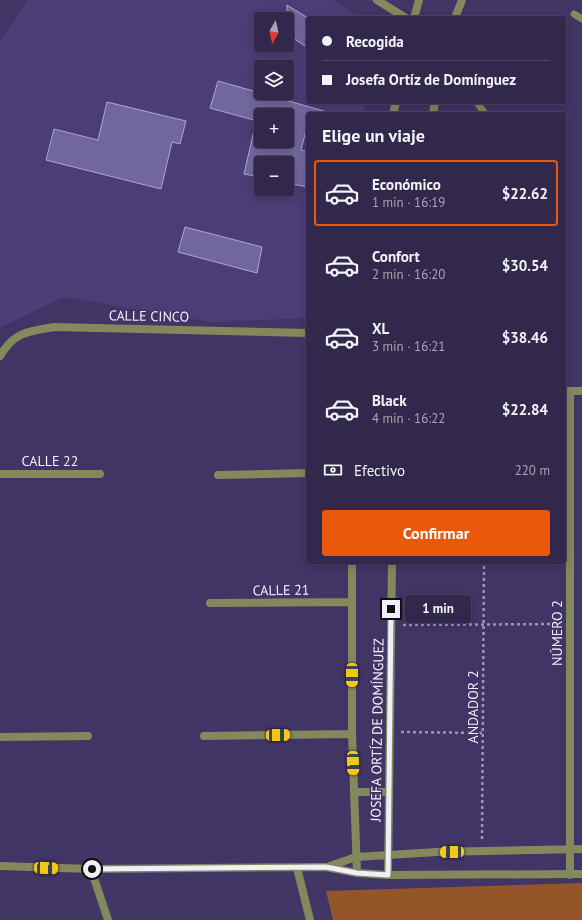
<!DOCTYPE html>
<html lang="es">
<meta charset="utf-8">
<style>
:root{--surface:#31284c;--page:#3d3456;--text:#f1f3f6;--muted:#a8a6b5;--line:#4c4464;--accent:#ea580c}
body{margin:0;font-family:"PT Sans",sans-serif;background:var(--page);color:var(--text);height:100vh;display:flex;flex-direction:column;font-size:15px;white-space:nowrap}
*{box-sizing:border-box;margin:0}
p{font-size:13px;color:var(--muted)}
.icon{flex:none;width:22px;height:22px;fill:none;stroke:currentColor;stroke-width:2;stroke-linecap:round;stroke-linejoin:round}
.map{position:relative;flex:1;overflow:hidden}
.details{position:absolute;left:306px;top:112px;width:260px;height:452px;display:flex;flex-direction:column;background:var(--surface);border-radius:4px;box-shadow:0 2px 10px #0003,0 0 0 1px var(--line)}
.details>*{flex:none}
.guide{position:absolute;left:306px;top:16px;width:260px;height:88px;border-radius:4px;box-shadow:0 2px 10px #0003,0 0 0 1px var(--line);display:grid;align-content:center;height:88px;padding:0 16px;background:var(--surface)}
.needle{width:26px;rotate:188deg}
.tools{position:absolute;left:254px;top:12px;display:grid;gap:8px}
.tools a{display:grid;place-items:center;width:40px;height:40px;border-radius:4px;background:var(--surface);box-shadow:0 2px 10px #0003,0 0 0 1px var(--line);font-size:20px}
.end{position:absolute;width:18px;height:18px;margin:-9px;border:5px solid #f0eefb;background:#111;box-shadow:0 0 0 2px #111}
.from{border-radius:50%}
.bubble{position:absolute;height:28px;border-radius:4px;background:var(--surface);box-shadow:0 2px 10px #0003,0 0 0 1px var(--line);font-size:13px;font-weight:700;line-height:28px;text-align:center}
.car{position:absolute;width:12px;height:24px;margin:-12px -6px;border-radius:5px;box-shadow:0 0 3px 1px #0007;background:linear-gradient(#f5c518 24%,#345 0 40%,#f5c518 0 76%,#345 0 86%,#f5c518 0)}
.guide b{display:flex;align-items:center;gap:14px;height:38px;font-size:15px}
.guide b+b{border-top:1px solid var(--line)}
.guide i{width:10px;height:10px;background:var(--text)}
ul{padding:0;list-style:none}
li{display:flex;align-items:center;gap:12px;height:66px;margin:0 8px 6px;padding:0 8px;border:2px solid transparent;border-radius:4px}
li div{flex:1}
li b{display:block;font-size:15px}
li em{font-style:normal;font-weight:700}
li.on{border-color:var(--accent)}
li>.icon{width:36px;height:36px;stroke-width:1.5}
h2{padding:0 16px;font-size:18px;line-height:48px}
.pay{display:flex;align-items:center;gap:10px;height:44px;padding:0 16px;font-size:15px}
.pay p{margin-inline-start:auto}
.cta{display:flex;gap:8px;margin-top:auto;padding:8px 16px}
.cta a{flex:1;height:46px;border-radius:4px;background:var(--accent);color:#fff;font-size:16px;font-weight:700;line-height:46px;text-align:center}
.map>svg:first-child{display:block}
.built{fill:#4b3d75;fill-rule:evenodd}
.green{fill:#945529}
.building{fill:#72679c;stroke:#aea4dc}
.lines{fill:none;stroke-linecap:round;stroke-linejoin:round}
.path{stroke:#9b94b2;stroke-width:2.5;stroke-dasharray:3 3;stroke-linecap:butt}
.lane{stroke:#83885d;stroke-width:7}
.street{stroke:#83885d;stroke-width:8}
.route{stroke:#f0eefb;stroke-width:5}
.labels{text-anchor:middle;stroke-width:3;stroke-linejoin:round;paint-order:stroke}
.street-label{font-size:14px;fill:#f0eefb;stroke:#413565}
</style>
<div class="map">
<svg width="582" height="920" viewBox="0 0 582 920">
<rect width="100%" height="100%" fill="#413565"/>
<path class="built" d="M28,0H333L360,18H308V102H366L363,114H308V318L212,322L63,297L0,328V41ZM261,19H287V45H261ZM261,67H287V93H261ZM261,115H287V141H261ZM261,163H287V189H261Z"/>
<path class="green" d="M582,883V920H333L326,891Z"/>
<path class="building" d="M287,5L308,18V48L287,34Z
M218,81L324,111L323,114H308V123L301,150L308,152V187L292,184V186H287V163H261V177L244,174L255,126L261,127V141L287,147V115H261V122L210,108Z
M107,102L186,121L180,144L172,142L161,189L46,160L54,129L98,140Z
M185,227L262,247L257,273L178,252Z"/>
<g class="lines">
<path class="path" d="M403,625L558,624
M401,732L483,733
M482,839L484,562"/>
<path class="lane" d="M574,14L582,19
M477,102L485,114"/>
<path class="street" d="M377,0L406,18
M414,18L419,0
M455,18L462,0
M393,114L396,102
M433,114L435,102
M0,356C14,332 29,331 54,327L308,333
M564,391H582
M570,391V875
M0,474H100
M218,475L308,473
M352,562V734L357,873
M210,603L352,602
M204,736L352,734
M0,737L88,736
M354,792H389
M0,866L91,869L326,867L357,873L388,875L582,874
M327,867L356,857L437,852L582,849
M297,868L310,920
M91,869L108,920
M388,875L392,562"/>
</g>
<g class="lines">
<path class="route" d="M92,869L326,867L357,873L388,875L391,609"/>
</g>
<g class="labels">
<g class="street-label">
<text transform="translate(149 316) rotate(1)" y="5">CALLE CINCO</text>
<text x="50" y="466">CALLE 22</text>
<text transform="translate(281 590) rotate(-1)" y="5">CALLE 21</text>
<text transform="translate(557 633) rotate(-90)" y="5">NÚMERO 2</text>
<text transform="translate(473 707) rotate(-90)" y="5">ANDADOR 2</text>
<text transform="translate(377 730) rotate(-89)" y="5">JOSEFA ORTÍZ DE DOMÍNGUEZ</text>
</g>
</g>
</svg>
<div class="tools">
<a><svg class="needle" viewBox="-14 -14 28 28"><path d="M0-13l5 13h-10z" fill="#e53935"/><path d="M0 13l5-13h-10z" fill="#a8a6b5"/></svg></a>
<a><svg class="icon" aria-label="layers" viewBox="0 0 24 24"><path d="M12 4l9 5-9 5-9-5zM3 14l9 5 9-5"/></svg></a>
<a>+</a>
<a>−</a>
</div>
<i class="end from" style="left:92px;top:869px"></i>
<i class="end" style="left:391px;top:609px"></i>
<div class="bubble" style="left:405px;top:595px;width:66px">1 min</div>
<i class="car" style="left:352px;top:675px;rotate:180deg"></i>
<i class="car" style="left:278px;top:735px;rotate:89deg"></i>
<i class="car" style="left:353px;top:763px;rotate:178deg"></i>
<i class="car" style="left:452px;top:852px;rotate:269deg"></i>
<i class="car" style="left:46px;top:868px;rotate:92deg"></i>
<div class="guide">
<b><i class="from"></i>Recogida</b>
<b><i></i>Josefa Ortíz de Domínguez</b>
</div>
<section class="details">
<h2>Elige un viaje</h2>
<ul>
<li class="on"><svg class="icon" aria-label="car" viewBox="0 0 24 24"><path d="M5 17H2v-5l4-1 3-4h7l3 4 3 1v5h-3M9 17h6M6 11h13"/><circle cx="7" cy="17" r="2"/><circle cx="17" cy="17" r="2"/></svg><div><b>Económico</b><p>1 min · 16:19</p></div><em>$22.62</em></li>
<li><svg class="icon" aria-label="car" viewBox="0 0 24 24"><path d="M5 17H2v-5l4-1 3-4h7l3 4 3 1v5h-3M9 17h6M6 11h13"/><circle cx="7" cy="17" r="2"/><circle cx="17" cy="17" r="2"/></svg><div><b>Confort</b><p>2 min · 16:20</p></div><em>$30.54</em></li>
<li><svg class="icon" aria-label="car" viewBox="0 0 24 24"><path d="M5 17H2v-5l4-1 3-4h7l3 4 3 1v5h-3M9 17h6M6 11h13"/><circle cx="7" cy="17" r="2"/><circle cx="17" cy="17" r="2"/></svg><div><b>XL</b><p>3 min · 16:21</p></div><em>$38.46</em></li>
<li><svg class="icon" aria-label="car" viewBox="0 0 24 24"><path d="M5 17H2v-5l4-1 3-4h7l3 4 3 1v5h-3M9 17h6M6 11h13"/><circle cx="7" cy="17" r="2"/><circle cx="17" cy="17" r="2"/></svg><div><b>Black</b><p>4 min · 16:22</p></div><em>$22.84</em></li>
</ul>
<div class="pay"><svg class="icon" aria-label="cash" viewBox="0 0 24 24"><path d="M3 7h18v10H3z"/><circle cx="12" cy="12" r="2"/></svg>Efectivo<p>220 m</p></div>
<div class="cta"><a>Confirmar</a></div>
</section>
</div>
